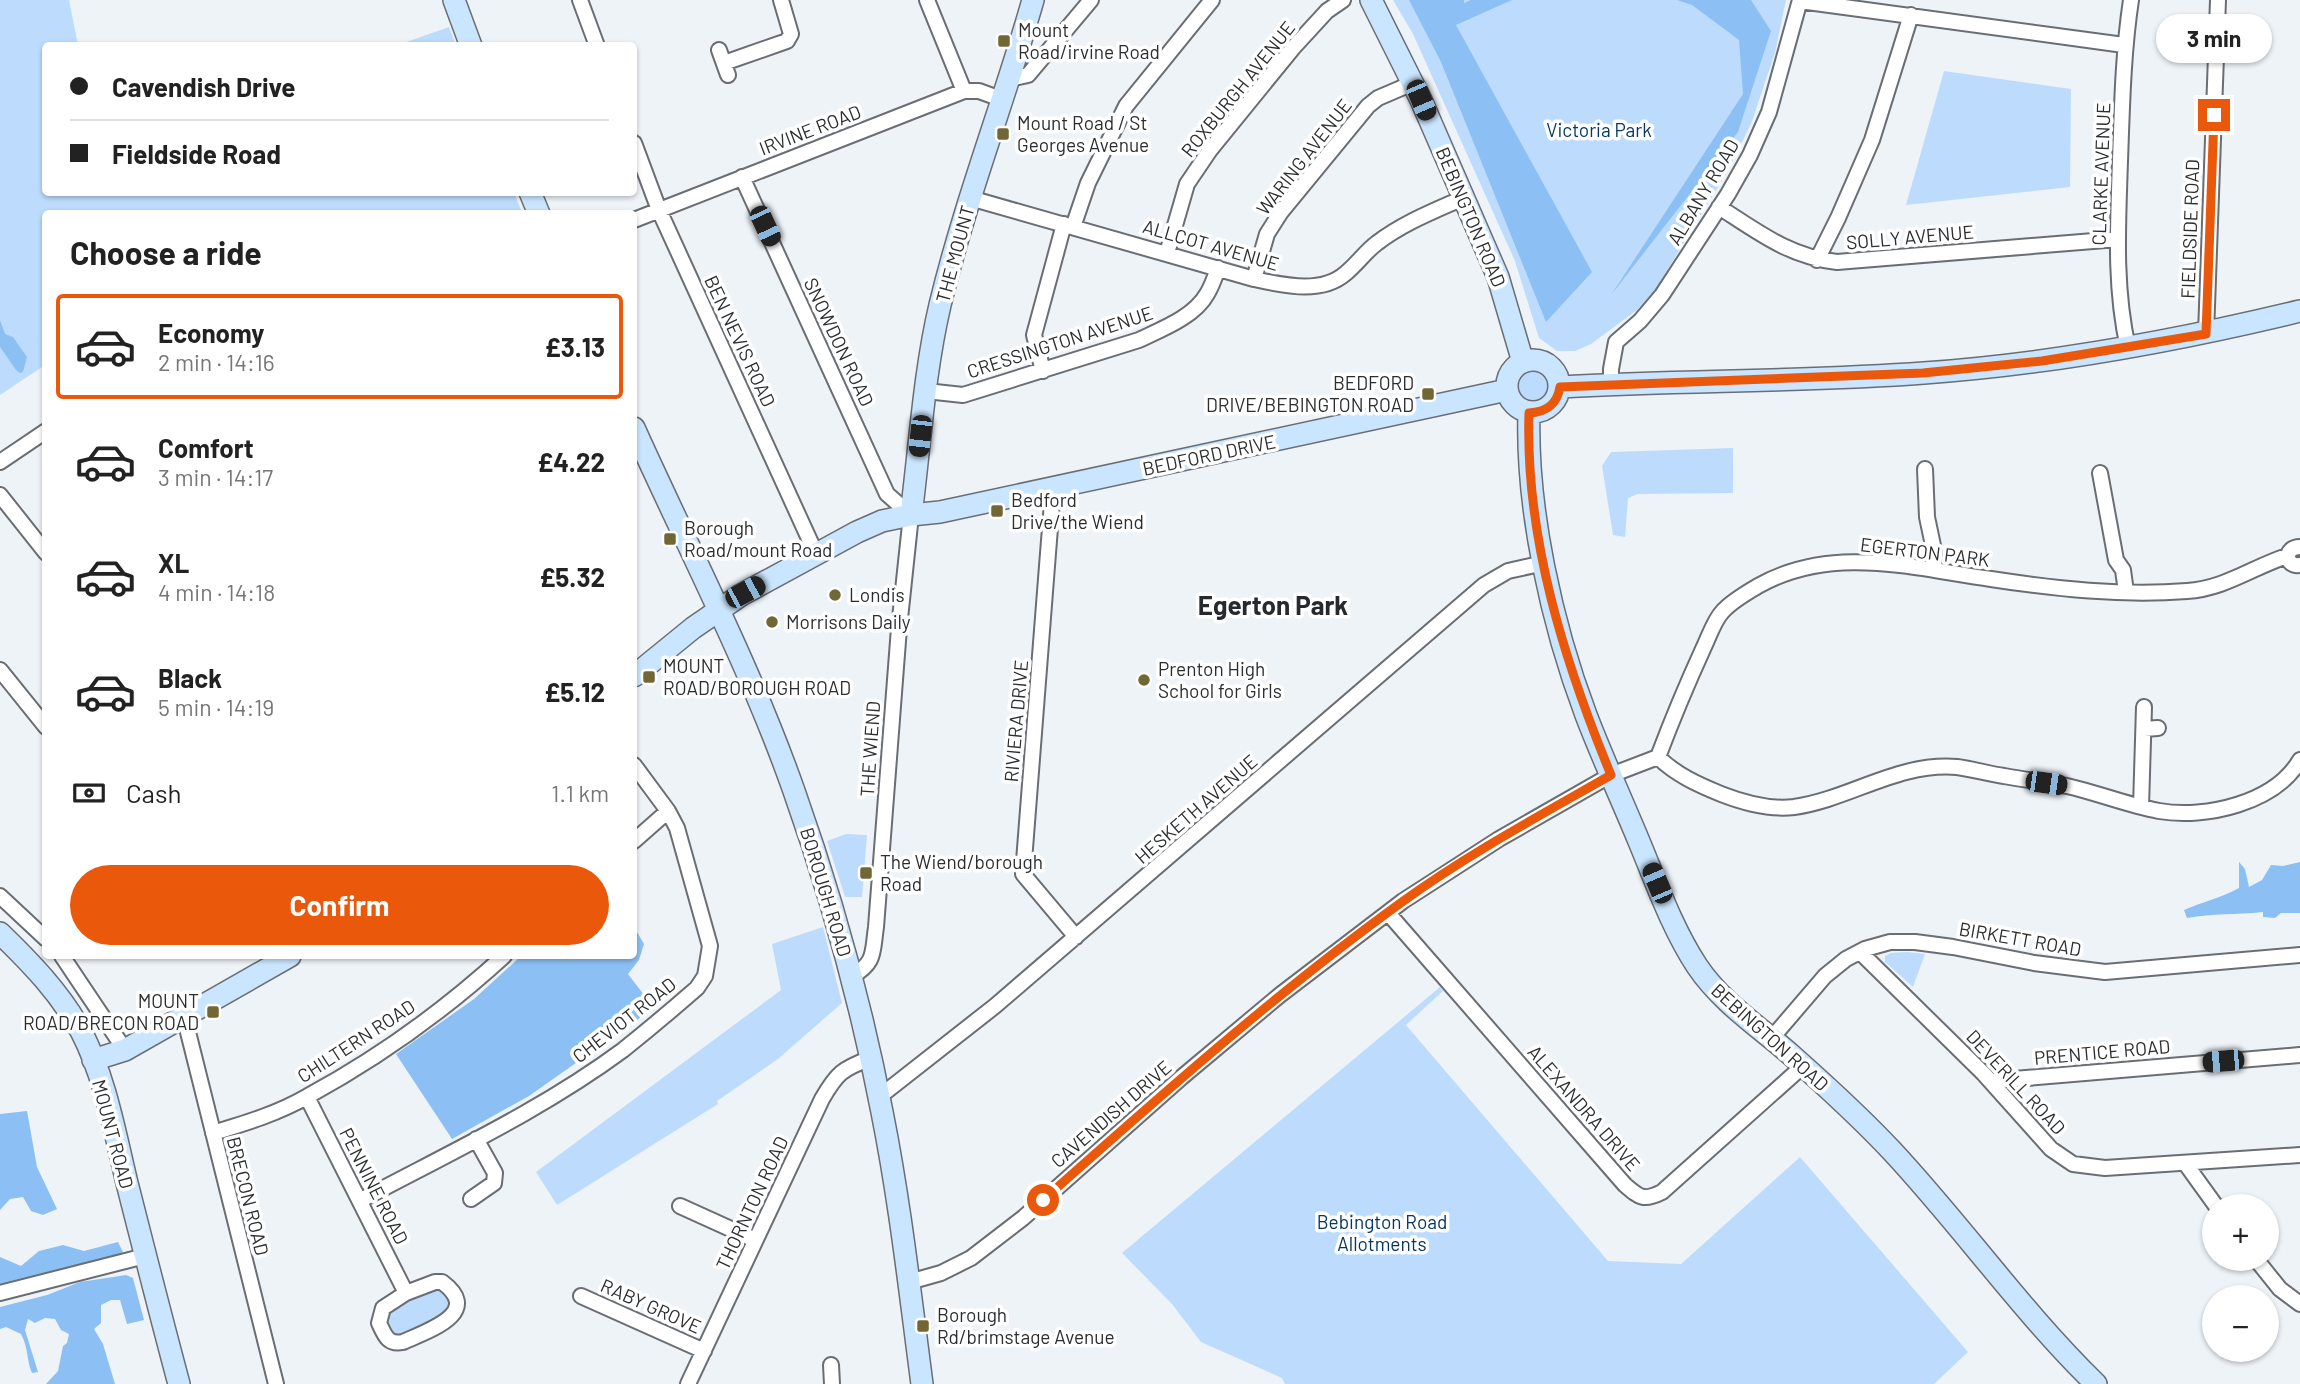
<!DOCTYPE html>
<meta charset="utf-8">
<style>
:root{--surface:#fff;--page:#f6f6f6;--text:#222;--muted:#767676;--line:#e0e0e0;--accent:#ea580c}
body{margin:0;font-family:Barlow,sans-serif;background:var(--page);color:var(--text);height:100vh;display:flex;flex-direction:column;font-size:26px;white-space:nowrap}
*{box-sizing:border-box;margin:0}
p{font-size:23px;color:var(--muted)}
.icon{flex:none;width:38px;height:38px;fill:none;stroke:currentColor;stroke-width:2;stroke-linecap:round;stroke-linejoin:round}
.map{position:relative;flex:1;overflow:hidden}
.drawer{position:absolute;left:42px;top:210px;width:595px;height:749px;display:flex;flex-direction:column;background:var(--surface);border-radius:7px;box-shadow:0 2px 5px #0004}
.drawer>*{flex:none}
.top-card{position:absolute;left:42px;top:42px;width:595px;height:154px;border-radius:7px;box-shadow:0 2px 5px #0004;display:grid;align-content:center;height:154px;padding:0 28px;background:var(--surface)}
.controls{position:absolute;left:2202px;top:1194px;display:grid;gap:14px}
.controls a{display:grid;place-items:center;width:77px;height:77px;border-radius:50%;background:var(--surface);box-shadow:0 2px 5px #0004;font-size:35px}
.end{position:absolute;width:32px;height:32px;margin:-16px;border:9px solid #ea580c;background:#fff;box-shadow:0 0 0 4px #fff}
.from{border-radius:50%}
.bubble{position:absolute;height:49px;border-radius:24px;background:var(--surface);box-shadow:0 2px 5px #0004;font-size:23px;font-weight:700;line-height:49px;text-align:center}
.car{position:absolute;width:21px;height:42px;margin:-21px -10px;border-radius:9px;box-shadow:0 0 5px 2px #0007;background:linear-gradient(#222 24%,#8ab4d8 0 40%,#222 0 76%,#8ab4d8 0 86%,#222 0)}
.top-card b{display:flex;align-items:center;gap:24px;height:66px;font-size:26px}
.top-card b+b{border-top:2px solid var(--line)}
.top-card i{width:18px;height:18px;background:var(--text)}
ul{padding:0;list-style:none}
li{display:flex;align-items:center;gap:21px;height:105px;margin:0 14px 10px;padding:0 14px;border:4px solid transparent;border-radius:7px}
li div{flex:1}
li b{display:block;font-size:26px}
li em{font-style:normal;font-weight:700}
li.current{border-color:var(--accent)}
li>.icon{width:63px;height:63px;stroke-width:1.5}
h2{padding:0 28px;font-size:32px;line-height:84px}
.pay{display:flex;align-items:center;gap:18px;height:77px;padding:0 28px;font-size:26px}
.pay p{margin-inline-start:auto}
.cta{display:flex;gap:14px;margin-top:auto;padding:14px 28px}
.cta a{flex:1;height:80px;border-radius:42px;background:var(--accent);color:#fff;font-size:28px;font-weight:700;line-height:80px;text-align:center}
.map>svg:first-child{display:block}
.green{fill:#bddcfd}
.forest{fill:#8cc0f4}
.lines{fill:none;stroke-linecap:round;stroke-linejoin:round}
.street-casing{stroke:#6a6e73;stroke-width:18}
.secondary-casing{stroke:#6a6e73;stroke-width:24}
.street{stroke:#fff;stroke-width:14}
.secondary{stroke:#cae5ff;stroke-width:21}
.route{stroke:#ea580c;stroke-width:9}
.poi-dot{fill:#706734;stroke:#fff;stroke-width:2.5}
.labels{text-anchor:middle;stroke-width:7;stroke-linejoin:round;paint-order:stroke}
.poi-label{font-size:19px;fill:#2b2d2f;stroke:#fff;text-anchor:start}
.street-label{font-size:19px;fill:#2b2d2f;stroke:#fff}
.park-label{font-size:19px;fill:#053760;stroke:#fff}
.district-label{font-size:26px;font-weight:bold;fill:#262a2e;stroke:#fff}
</style>
<div class="map">
<svg width="2300" height="1384" viewBox="0 0 2300 1384">
<rect width="100%" height="100%" fill="#eef3f8"/>
<path class="green" d="M0,0H69L78,45L46,46V192H514L522,213L46,214L45,365L0,395Z
M1393,0H1786L1775,53L1751,124L1726,174L1655,290L1637,310L1591,344L1575,351H1557L1539,338L1515,261L1413,34Z
M449,27L456,45H398Z
M1944,71L2071,89L2070,187L1906,205Z
M1514 386a19 19 0 1 1 38 0a19 19 0 1 1-38 0Z
M1733,448V493L1638,494L1628,498L1625,537L1613,535L1602,466L1611,452Z
M846,834L867,835L862,897H845L827,841Z
M823,927L842,1003L778,1059L717,1101L718,1104L557,1205L536,1172L781,990L772,944Z
M1907,952L1925,954L1913,987L1885,962V956L1891,953Z
M1440,987L1443,991L1406,1025L1608,1261L1681,1264L1800,1157L1968,1352L1934,1384H1285L1282,1378L1201,1342L1172,1304L1122,1253Z
M437,1288L443,1290L452,1302L450,1314L394,1340L383,1316L390,1309Z"/>
<path class="forest" d="M1409,0H1464V3L1471,0H1512L1456,25L1592,272L1546,322L1441,62Z
M1677,0H1751L1771,31L1738,132L1611,295L1743,94L1739,40L1692,5Z
M0,320L5,334L13,337L27,357L23,372L20,373L16,370L0,347Z
M2239,862L2245,869L2249,887L2262,880L2271,865L2283,866L2300,862V913H2281L2275,918L2263,917V912C2237,915 2213,913 2187,918L2184,910C2202,902 2221,898 2239,888Z
M634,927L644,944L639,960L628,974L654,1008L529,1096L452,1139L396,1054L474,999L521,956H634Z
M27,1111L37,1167L57,1209L43,1215L31,1211L23,1197L10,1199L0,1210V1114Z
M118,1242L123,1252L118,1258L0,1289V1257L21,1266L39,1251L63,1245L84,1251Z
M126,1275L133,1278L144,1320L127,1324L120,1300H111L101,1305V1323L94,1329L103,1344L115,1384H46L58,1371L63,1346L67,1343L69,1334L61,1330L55,1319L45,1318L35,1323L28,1319L25,1330L38,1372L32,1373C26,1359 29,1349 21,1334L6,1327L0,1329V1307L47,1295L80,1282Z"/>
<g class="lines">
<g class="street-casing">
<path id="street" d="M580,0L597,46
M927,0L964,91
M1800,1L2124,45
M719,50L728,75
M724,63L787,41L791,34L781,0
M1009,79L1028,75L1091,0
M634,143L659,210L816,554
M742,177L887,494L911,515L899,628L876,927C872,954 876,962 851,977
M970,198L1254,279C1283,285 1321,295 1346,273C1357,264 1366,251 1377,243C1403,223 1434,211 1463,198
M1719,207C1758,232 1790,257 1837,262L2118,239
M634,220L964,91H979L1001,99
M1073,227L1088,183L1126,106L1212,0
M1167,253L1187,184L1210,150L1293,48L1327,11L1343,0
M1817,260L1838,218L1872,140L1911,15
M1254,279L1267,234L1281,212L1368,106L1378,98L1413,83
M2206,334L2218,0
M2128,348C2114,286 2118,224 2120,161C2122,107 2123,53 2131,0
M1043,371L1034,335L1064,224
M1611,384V369L1616,342L1640,321L1662,295L1728,194L1750,155L1769,112L1800,0
M926,391L963,395L1139,340C1162,329 1194,317 1207,294C1212,286 1215,277 1218,268
M0,462L46,431
M1925,469L1927,517L1935,555L1934,569
M2100,473L2116,560L2123,570L2126,592
M1049,489L1052,502L1023,874L1076,937
M0,495L46,553
M2300,547C2284,547 2284,567 2300,565
M0,670L46,727
M2144,729L2158,728
M1658,757C1676,775 1699,785 1721,794C1744,803 1769,810 1794,807C1850,799 1898,762 1957,767C1973,769 1989,774 2004,776C2025,780 2046,782 2067,786C2098,793 2127,805 2159,811C2206,819 2275,803 2300,760
M2141,807L2144,707
M634,841L668,811
M0,896L46,939
M1388,913L1625,1185C1640,1198 1644,1201 1662,1192L1803,1066
M1860,952L1983,1073L2051,1149L2073,1164L2105,1168L2300,1155
M62,956L125,1050
M182,1018L187,1028L276,1384
M1771,1039L1825,976L1846,959L1865,949L1890,942H1915L1953,947L2034,963L2105,972L2300,955
M1991,1081L2300,1055
M307,1097L406,1293
M879,1097L995,1006L1484,585L1508,571L1544,563
M213,1133C246,1123 279,1113 308,1096C378,1058 446,1009 504,956
M2185,1163L2216,1206
M471,1199L494,1183L495,1173L476,1139
M361,1200C449,1153 542,1110 623,1050C648,1030 673,1009 697,988L705,976L710,946L677,828L668,811L634,765
M680,1206L755,1240
M2255,1258L2280,1289L2300,1304
M435,1282H442C484,1313 427,1331 403,1342C388,1345 385,1336 379,1323L383,1308L406,1293Z
M909,1282L941,1273L971,1258L1023,1218L1182,1077L1280,995L1403,901L1499,839L1611,775L1658,757C1672,720 1687,684 1703,649C1709,637 1714,620 1723,611C1732,601 1746,593 1758,586C1832,544 1912,568 1991,579C2056,589 2122,596 2187,591C2224,589 2253,567 2287,556
M0,1293L145,1256
M581,1296L704,1351
M831,1365L832,1384
M688,1384L822,1099C837,1073 842,1069 871,1058"/>
</g>
<g class="secondary-casing">
<path id="secondary" d="M454,0L471,46
M1371,0L1421,100L1498,277L1523,362
M530,192L539,214
M1507 386a26 26 0 1 1 52 0a26 26 0 1 1-52 0Z
M1560,387C1681,380 1803,382 1924,373C2052,364 2176,341 2300,311
M1529,413C1526,509 1552,625 1586,715C1602,757 1621,798 1638,839C1656,882 1672,928 1697,966C1721,1002 1758,1026 1790,1054C1825,1085 1860,1117 1892,1151C1962,1226 2022,1312 2096,1384
M634,428C688,548 750,666 794,791C831,895 861,1003 882,1112C900,1202 910,1293 922,1384
M911,515C920,445 924,373 940,305C965,201 1004,102 1033,0
M634,676L693,628L741,595L857,532L882,521L911,515L940,512L1507,390
M0,933C31,963 60,993 81,1031C105,1077 115,1133 127,1183C144,1250 161,1317 179,1384
M93,1060L125,1050L290,956"/>
</g>
<use href="#street" class="street"/>
<use href="#secondary" class="secondary"/>
</g>
<g class="lines">
<path class="route" d="M1043,1200C1159,1097 1276,993 1402,902C1468,854 1541,815 1611,775C1564,661 1525,537 1529,413C1546,412 1557,405 1560,387L1923,373L2042,361L2206,334L2214,115"/>
</g>
<g class="poi-dot">
<rect x="997" y="34" width="14" height="14" rx="3.5"/>
<rect x="996" y="127" width="14" height="14" rx="3.5"/>
<rect x="1421" y="387" width="14" height="14" rx="3.5"/>
<rect x="990" y="504" width="14" height="14" rx="3.5"/>
<rect x="663" y="532" width="14" height="14" rx="3.5"/>
<circle cx="835" cy="595" r="7"/>
<circle cx="772" cy="622" r="7"/>
<rect x="642" y="670" width="14" height="14" rx="3.5"/>
<circle cx="1144" cy="680" r="7"/>
<rect x="859" y="866" width="14" height="14" rx="3.5"/>
<rect x="206" y="1005" width="14" height="14" rx="3.5"/>
<rect x="916" y="1319" width="14" height="14" rx="3.5"/>
</g>
<g class="labels">
<g class="poi-label">
<text x="1018" y="37">Mount<tspan x="1018" dy="22">Road/irvine Road</tspan></text>
<text x="1017" y="130">Mount Road / St<tspan x="1017" dy="22">Georges Avenue</tspan></text>
<text x="1414" y="390" text-anchor="end">BEDFORD<tspan x="1414" dy="22">DRIVE/BEBINGTON ROAD</tspan></text>
<text x="1011" y="507">Bedford<tspan x="1011" dy="22">Drive/the Wiend</tspan></text>
<text x="684" y="535">Borough<tspan x="684" dy="22">Road/mount Road</tspan></text>
<text x="849" y="602">Londis</text>
<text x="786" y="629">Morrisons Daily</text>
<text x="663" y="673">MOUNT<tspan x="663" dy="22">ROAD/BOROUGH ROAD</tspan></text>
<text x="1158" y="676">Prenton High<tspan x="1158" dy="22">School for Girls</tspan></text>
<text x="880" y="869">The Wiend/borough<tspan x="880" dy="22">Road</tspan></text>
<text x="199" y="1008" text-anchor="end">MOUNT<tspan x="199" dy="22">ROAD/BRECON ROAD</tspan></text>
<text x="937" y="1322">Borough<tspan x="937" dy="22">Rd/brimstage Avenue</tspan></text>
</g>
<g class="street-label">
<text transform="translate(1238 89) rotate(-51)" y="7">ROXBURGH AVENUE</text>
<text transform="translate(810 130) rotate(-21)" y="7">IRVINE ROAD</text>
<text transform="translate(1304 157) rotate(-52)" y="7">WARING AVENUE</text>
<text transform="translate(2101 174) rotate(-88)" y="7">CLARKE AVENUE</text>
<text transform="translate(1703 192) rotate(-59)" y="7">ALBANY ROAD</text>
<text transform="translate(1471 217) rotate(67)" y="7">BEBINGTON ROAD</text>
<text transform="translate(2190 229) rotate(-88)" y="7">FIELDSIDE ROAD</text>
<text transform="translate(1910 237) rotate(-5)" y="7">SOLLY AVENUE</text>
<text transform="translate(1211 245) rotate(16)" y="7">ALLCOT AVENUE</text>
<text transform="translate(955 254) rotate(-75)" y="7">THE MOUNT</text>
<text transform="translate(740 341) rotate(65)" y="7">BEN NEVIS ROAD</text>
<text transform="translate(839 342) rotate(65)" y="7">SNOWDON ROAD</text>
<text transform="translate(1060 342) rotate(-18)" y="7">CRESSINGTON AVENUE</text>
<text transform="translate(1209 455) rotate(-12)" y="7">BEDFORD DRIVE</text>
<text transform="translate(1925 552) rotate(7)" y="7">EGERTON PARK</text>
<text transform="translate(1016 721) rotate(-85)" y="7">RIVIERA DRIVE</text>
<text transform="translate(870 749) rotate(-86)" y="7">THE WIEND</text>
<text transform="translate(1196 809) rotate(-41)" y="7">HESKETH AVENUE</text>
<text transform="translate(826 892) rotate(73)" y="7">BOROUGH ROAD</text>
<text transform="translate(2020 939) rotate(10)" y="7">BIRKETT ROAD</text>
<text transform="translate(624 1020) rotate(-38)" y="7">CHEVIOT ROAD</text>
<text transform="translate(1770 1037) rotate(42)" y="7">BEBINGTON ROAD</text>
<text transform="translate(356 1041) rotate(-33)" y="7">CHILTERN ROAD</text>
<text transform="translate(2102 1052) rotate(-5)" y="7">PRENTICE ROAD</text>
<text transform="translate(2016 1082) rotate(47)" y="7">DEVERILL ROAD</text>
<text transform="translate(1584 1108) rotate(49)" y="7">ALEXANDRA DRIVE</text>
<text transform="translate(1111 1114) rotate(-41)" y="7">CAVENDISH DRIVE</text>
<text transform="translate(113 1134) rotate(75)" y="7">MOUNT ROAD</text>
<text transform="translate(374 1186) rotate(63)" y="7">PENNINE ROAD</text>
<text transform="translate(248 1196) rotate(76)" y="7">BRECON ROAD</text>
<text transform="translate(752 1203) rotate(-65)" y="7">THORNTON ROAD</text>
<text transform="translate(651 1306) rotate(24)" y="7">RABY GROVE</text>
</g>
<g class="park-label">
<text x="1599" y="137">Victoria Park</text>
<text x="1382" y="1229">Bebington Road<tspan x="1382" dy="22">Allotments</tspan></text>
</g>
<g class="district-label">
<text x="1273" y="615">Egerton Park</text>
</g>
</g>
</svg>
<div class="controls">
<a>+</a>
<a>−</a>
</div>
<i class="end from" style="left:1043px;top:1200px"></i>
<i class="end" style="left:2214px;top:115px"></i>
<div class="bubble" style="left:2156px;top:14px;width:116px">3 min</div>
<i class="car" style="left:1421px;top:100px;rotate:157deg"></i>
<i class="car" style="left:765px;top:226px;rotate:155deg"></i>
<i class="car" style="left:920px;top:436px;rotate:186deg"></i>
<i class="car" style="left:745px;top:592px;rotate:62deg"></i>
<i class="car" style="left:2046px;top:783px;rotate:98deg"></i>
<i class="car" style="left:1657px;top:883px;rotate:337deg"></i>
<i class="car" style="left:2223px;top:1061px;rotate:265deg"></i>
<div class="top-card">
<b><i class="from"></i>Cavendish Drive</b>
<b><i></i>Fieldside Road</b>
</div>
<section class="drawer">
<h2>Choose a ride</h2>
<ul>
<li class="current"><svg class="icon" aria-label="car" viewBox="0 0 24 24"><path d="M5 17H2v-5l4-1 3-4h7l3 4 3 1v5h-3M9 17h6M6 11h13"/><circle cx="7" cy="17" r="2"/><circle cx="17" cy="17" r="2"/></svg><div><b>Economy</b><p>2 min · 14:16</p></div><em>£3.13</em></li>
<li><svg class="icon" aria-label="car" viewBox="0 0 24 24"><path d="M5 17H2v-5l4-1 3-4h7l3 4 3 1v5h-3M9 17h6M6 11h13"/><circle cx="7" cy="17" r="2"/><circle cx="17" cy="17" r="2"/></svg><div><b>Comfort</b><p>3 min · 14:17</p></div><em>£4.22</em></li>
<li><svg class="icon" aria-label="car" viewBox="0 0 24 24"><path d="M5 17H2v-5l4-1 3-4h7l3 4 3 1v5h-3M9 17h6M6 11h13"/><circle cx="7" cy="17" r="2"/><circle cx="17" cy="17" r="2"/></svg><div><b>XL</b><p>4 min · 14:18</p></div><em>£5.32</em></li>
<li><svg class="icon" aria-label="car" viewBox="0 0 24 24"><path d="M5 17H2v-5l4-1 3-4h7l3 4 3 1v5h-3M9 17h6M6 11h13"/><circle cx="7" cy="17" r="2"/><circle cx="17" cy="17" r="2"/></svg><div><b>Black</b><p>5 min · 14:19</p></div><em>£5.12</em></li>
</ul>
<div class="pay"><svg class="icon" aria-label="cash" viewBox="0 0 24 24"><path d="M3 7h18v10H3z"/><circle cx="12" cy="12" r="2"/></svg>Cash<p>1.1 km</p></div>
<div class="cta"><a>Confirm</a></div>
</section>
</div>
